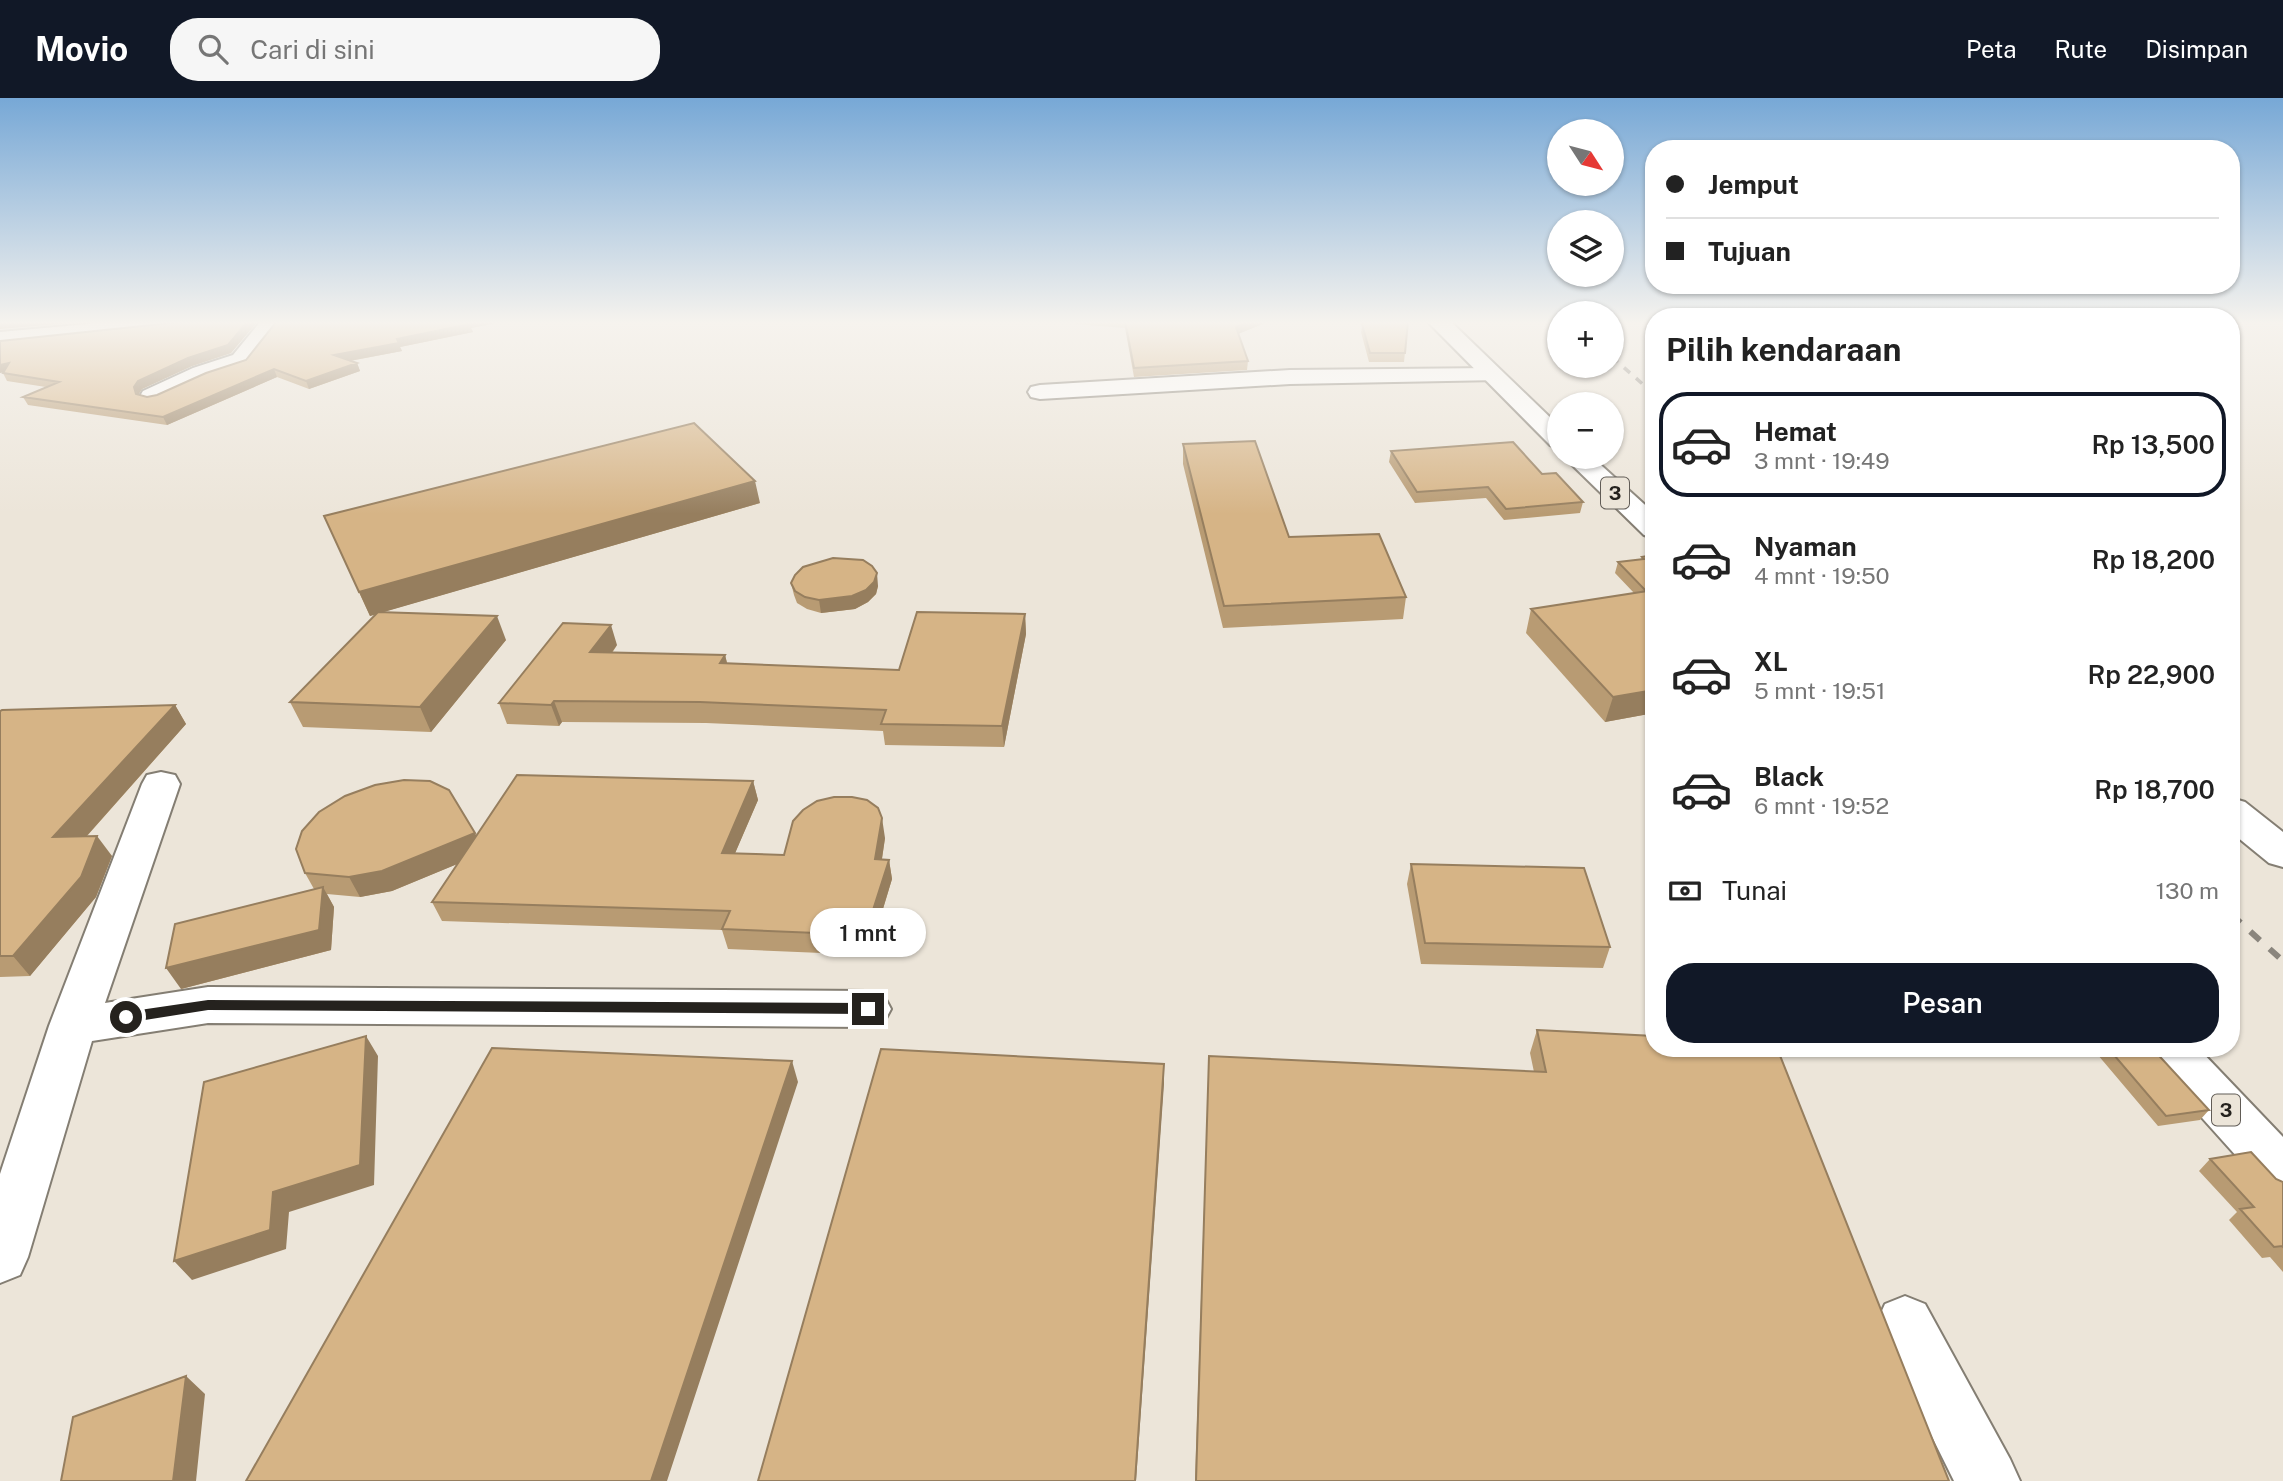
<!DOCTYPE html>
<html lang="id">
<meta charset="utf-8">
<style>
:root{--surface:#fff;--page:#f6f6f6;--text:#222;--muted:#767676;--line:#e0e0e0;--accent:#111827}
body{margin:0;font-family:"Public Sans",sans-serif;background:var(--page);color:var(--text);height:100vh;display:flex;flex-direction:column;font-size:26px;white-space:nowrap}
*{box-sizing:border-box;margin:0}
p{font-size:23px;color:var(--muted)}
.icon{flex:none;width:38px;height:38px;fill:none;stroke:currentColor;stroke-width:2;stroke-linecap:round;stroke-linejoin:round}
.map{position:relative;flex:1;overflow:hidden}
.details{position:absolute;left:1645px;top:210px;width:595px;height:749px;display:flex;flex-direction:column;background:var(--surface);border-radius:28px;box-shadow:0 2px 5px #0004}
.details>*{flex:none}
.top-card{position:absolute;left:1645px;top:42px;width:595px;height:154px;border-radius:28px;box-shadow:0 2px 5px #0004;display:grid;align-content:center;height:154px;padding:0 21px;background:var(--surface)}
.needle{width:46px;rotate:126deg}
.controls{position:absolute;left:1547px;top:21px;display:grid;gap:14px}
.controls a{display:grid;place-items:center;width:77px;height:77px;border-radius:50%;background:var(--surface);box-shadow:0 2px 5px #0004;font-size:35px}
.end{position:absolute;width:32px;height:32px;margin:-16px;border:9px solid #25221e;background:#fff;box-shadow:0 0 0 4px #fff}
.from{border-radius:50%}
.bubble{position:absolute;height:49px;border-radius:24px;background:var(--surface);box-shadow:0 2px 5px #0004;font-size:23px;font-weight:600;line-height:49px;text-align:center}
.top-card b{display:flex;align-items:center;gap:24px;height:66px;font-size:26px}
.top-card b+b{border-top:2px solid var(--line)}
.top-card i{width:18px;height:18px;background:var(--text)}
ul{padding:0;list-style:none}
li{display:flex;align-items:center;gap:21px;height:105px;margin:0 14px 10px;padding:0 7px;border:4px solid transparent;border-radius:28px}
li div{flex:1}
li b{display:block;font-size:26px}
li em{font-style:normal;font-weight:600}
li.selected{border-color:var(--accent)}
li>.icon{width:63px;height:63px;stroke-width:1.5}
h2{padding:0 21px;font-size:32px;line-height:84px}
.pay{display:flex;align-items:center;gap:18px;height:77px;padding:0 21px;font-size:26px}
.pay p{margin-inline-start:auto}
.button{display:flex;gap:14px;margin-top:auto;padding:14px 21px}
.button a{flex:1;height:80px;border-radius:28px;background:var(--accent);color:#fff;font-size:28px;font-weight:600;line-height:80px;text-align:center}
header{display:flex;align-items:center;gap:42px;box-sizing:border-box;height:98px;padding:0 35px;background:var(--accent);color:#fff}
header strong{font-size:33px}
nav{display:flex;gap:38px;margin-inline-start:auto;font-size:24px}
.search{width:490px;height:63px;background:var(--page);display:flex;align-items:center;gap:18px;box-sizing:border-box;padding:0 24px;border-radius:28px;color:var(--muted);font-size:26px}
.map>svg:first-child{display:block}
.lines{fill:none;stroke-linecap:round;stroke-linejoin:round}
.minor-casing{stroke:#847e73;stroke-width:4}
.highway-casing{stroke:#847e73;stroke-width:4}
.minor{fill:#fff;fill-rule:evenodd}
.highway{fill:#fff;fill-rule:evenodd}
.rail-far1{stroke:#8a857d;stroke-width:3.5;stroke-dasharray:8 8;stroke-linecap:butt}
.rail{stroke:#8a857d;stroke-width:6;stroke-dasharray:13 13;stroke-linecap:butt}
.wall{fill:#b89b73}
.shaded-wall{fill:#967e5e}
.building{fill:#d6b486;stroke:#967e5e;stroke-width:2}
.route{fill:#25221e}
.labels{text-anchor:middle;stroke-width:5;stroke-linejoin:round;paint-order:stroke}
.shield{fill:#ece5d9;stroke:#615c56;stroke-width:2}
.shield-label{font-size:19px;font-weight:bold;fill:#25221e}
</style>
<header>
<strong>Movio</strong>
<div class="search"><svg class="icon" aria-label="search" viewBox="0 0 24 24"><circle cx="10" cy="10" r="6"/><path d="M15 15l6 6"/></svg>Cari di sini</div>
<nav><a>Peta</a><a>Rute</a><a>Disimpan</a></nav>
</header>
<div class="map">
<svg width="2283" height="1383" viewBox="0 0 2283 1383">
<rect width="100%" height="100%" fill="#ece5d9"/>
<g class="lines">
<g class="minor-casing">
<path id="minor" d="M121,223H196L193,228L185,229L0,248V234Z
M261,223H283L249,267L209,280L161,303L152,305L143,303L140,298L143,293L193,270L233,257Z
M1491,270L1499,272L1503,277L1499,282L1290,286L1040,301L1031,299L1028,294L1031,289L1040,287L1290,272Z
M161,674L175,677L180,686L105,905L208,889L868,893L884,898L891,911L884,924L868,929L208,925L92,943L28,1159L20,1177L0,1185V1076L49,928L142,686L147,677Z
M2231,700L2245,704L2283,734V769L2269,765L2231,734Z
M1905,1198L1925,1206L2010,1361L2020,1383H1954L1876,1226L1885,1206Z"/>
</g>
<g class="highway-casing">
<path id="highway" d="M1427,223H1450L1559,328V350L1550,347Z
M1564,359H1592L1654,415V440L1644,437Z
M2144,950H2198L2283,1039V1097L2265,1090L2151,963Z"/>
</g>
<use href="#minor" class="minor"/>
<use href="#highway" class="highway"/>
<path class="rail-far1" d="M1612,259L1654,296"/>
<path class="rail" d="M2231,816L2283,863"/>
</g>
<path class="wall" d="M190,223H258L231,255L192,268L142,291L138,297L147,299L157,297L246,262L277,223H506L471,230L473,234L400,249L402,253L350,263L357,265L360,273L309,291L277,279L167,327L28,307L23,299L46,289L7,283L3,275Z
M1075,223H1270L1238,236L1248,263L1247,272L1134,279L1125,230L1075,226Z
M1363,223H1408L1404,264H1369L1361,234Z
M1183,346L1289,439L1406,499L1403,521L1223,530L1183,366Z
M1391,353L1542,376L1583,404L1580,415L1504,422L1486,400L1415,405L1389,364Z
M760,405L383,514L506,542L431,634L303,629L290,604L376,516L370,518L324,418Z
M1654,457V615L1605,624L1526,535L1531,511L1634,495L1615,475L1618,464L1641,462L1642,459Z
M791,485L878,488L876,496L868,504L855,511L821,515L807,511L797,505L794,497Z
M1025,516L1026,536L1004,649L885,647L883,633L706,625L562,624L559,628L507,626L499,605L617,547L612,555L725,557L727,565L899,572Z
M175,607L186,626L87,738L112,758L96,799L30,878L0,879V613Z
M753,683L758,702L735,755L784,757L885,740L882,761L889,762L892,781L869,857L728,851L722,832L442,823L432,804L457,766L392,793L360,799L327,796L334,809L331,852L181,891L314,791L305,775L475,735L476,738Z
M1411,766L1610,849L1603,870L1421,866L1407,786Z
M1537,932L1949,1383H1195L1209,958L1534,974L1530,955Z
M2092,950H2152L2209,1012L2200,1022L2158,1028Z
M2210,1061L2283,1084V1174L2270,1159L2262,1160L2229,1122L2237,1114L2199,1073Z"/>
<path class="shaded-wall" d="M0,223H96L0,231Z
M248,223H258L231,255L192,268L142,291L138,297L141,304L134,289L138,283Z
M467,223H506L471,230L473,234L400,249L402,253L338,265L334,257Z
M1250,223H1270L1235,237L1236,229Z
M9,265L14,273L0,275V267Z
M357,265L360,273L309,291L306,283Z
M274,271L277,279L167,327L163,319Z
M755,383L760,405L370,518L359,494Z
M877,475L878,488L876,496L868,504L855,511L821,515L819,502Z
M1025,516L1026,536L1004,649L1002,628Z
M497,518L506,542L431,634L420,609Z
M611,527L617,547L597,575L590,554Z
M725,557L730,577L720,565Z
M1654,592V615L1605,624L1613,599Z
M554,603L562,624L559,628L551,607Z
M175,607L186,626L68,759L53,739Z
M753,683L758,702L727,774L722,755Z
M882,720L885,740L879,780L875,761Z
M475,735L484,755L392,793L360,799L349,779Z
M97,738L112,758L96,799L30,878L13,858Z
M889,762L892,781L869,857L865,837Z
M323,789L334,809L331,852L181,891L166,870Z
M366,938L378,958L374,1087L289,1114L286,1151L192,1182L174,1163L273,1094Z
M792,963L798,984L667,1383H651Z
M1164,966V986L1136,1383H1135Z
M186,1278L205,1296L196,1383H173Z"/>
<path class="building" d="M190,223H248L228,247L188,260L138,283L134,289L136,296L147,299L157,297L206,275L246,262L277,223H467L470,226L397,241L399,245L334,257L357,265L306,283L274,271L163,319L23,299L59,284L3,275L9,265L0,267V243Z
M1125,223H1250L1236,229L1248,263L1134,270Z
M1363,223H1408L1405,255H1370L1362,226Z
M694,325L755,383L359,494L324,418Z
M1255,343L1289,439L1379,436L1406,499L1224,508L1183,346Z
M1513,344L1542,376L1556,375L1583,404L1506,411L1488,389L1417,394L1391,353Z
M1654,457V492L1646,493L1618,464L1644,461L1642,459Z
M833,460L863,462L872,468L877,475L874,484L866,492L852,498L819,502L805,499L795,493L791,485L795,477L803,469Z
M1654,492V592L1613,599L1531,511Z
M378,514L497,518L420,609L290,604Z
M917,514L1025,516L1002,628L881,626L886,612L700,604L554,603L551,607L499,605L563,525L611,527L590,554L725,557L720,565L899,572Z
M175,607L53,739L97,738L81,779L13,858H0V613L2,612Z
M517,677L753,683L722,755L784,757L793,723L803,712L817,703L834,699H852L867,702L878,710L882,720L875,761L889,762L865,837L722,831L730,813L432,804Z
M404,682L430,683L449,692L475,735L382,773L349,779L305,775L296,751L302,733L319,714L345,698L375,687Z
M1411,766L1584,770L1610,849L1425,845Z
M323,789L319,832L166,870L175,826Z
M1537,932L1654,938V950H1777L1949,1383H1196L1209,958L1546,974Z
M366,938L360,1067L273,1094L270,1132L174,1163L204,984Z
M492,950L792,963L651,1383H246Z
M2108,950H2152L2209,1012L2166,1018Z
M881,951L1164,966L1135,1383H758Z
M2251,1054L2276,1081L2283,1084V1149L2282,1148L2274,1149L2240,1111L2254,1109L2210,1061Z
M186,1278L173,1383H61L73,1319Z"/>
<linearGradient id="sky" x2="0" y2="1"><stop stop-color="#77a8d6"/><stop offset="0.54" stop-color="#f6f3ee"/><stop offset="1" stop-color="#f6f3ee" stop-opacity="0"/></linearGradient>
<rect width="2283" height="416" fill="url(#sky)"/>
<path class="route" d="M208,902L868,905L875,911L868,916L208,912L126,925L119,919L126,914Z"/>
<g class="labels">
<g class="shield">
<rect x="1601" y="379.5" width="28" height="31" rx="5"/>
<rect x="2212" y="996.5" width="28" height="31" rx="5"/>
</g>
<g class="shield-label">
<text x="1615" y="402">3</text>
<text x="2226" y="1019">3</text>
</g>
</g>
</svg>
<div class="controls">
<a><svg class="needle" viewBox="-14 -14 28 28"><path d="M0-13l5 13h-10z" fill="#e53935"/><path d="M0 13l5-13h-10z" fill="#767676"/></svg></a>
<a><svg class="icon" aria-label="layers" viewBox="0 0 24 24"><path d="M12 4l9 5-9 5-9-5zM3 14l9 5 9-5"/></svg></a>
<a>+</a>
<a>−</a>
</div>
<i class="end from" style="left:126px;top:919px"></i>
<i class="end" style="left:868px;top:911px"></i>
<div class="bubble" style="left:810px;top:810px;width:116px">1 mnt</div>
<div class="top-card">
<b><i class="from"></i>Jemput</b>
<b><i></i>Tujuan</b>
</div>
<section class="details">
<h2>Pilih kendaraan</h2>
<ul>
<li class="selected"><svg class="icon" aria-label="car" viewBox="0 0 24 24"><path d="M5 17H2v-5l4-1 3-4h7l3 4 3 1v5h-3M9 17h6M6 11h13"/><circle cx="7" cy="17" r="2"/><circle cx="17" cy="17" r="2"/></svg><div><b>Hemat</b><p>3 mnt · 19:49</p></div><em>Rp 13,500</em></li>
<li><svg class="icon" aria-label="car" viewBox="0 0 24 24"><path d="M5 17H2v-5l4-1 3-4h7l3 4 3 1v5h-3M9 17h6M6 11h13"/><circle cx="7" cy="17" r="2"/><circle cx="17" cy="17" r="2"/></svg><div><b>Nyaman</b><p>4 mnt · 19:50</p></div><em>Rp 18,200</em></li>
<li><svg class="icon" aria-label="car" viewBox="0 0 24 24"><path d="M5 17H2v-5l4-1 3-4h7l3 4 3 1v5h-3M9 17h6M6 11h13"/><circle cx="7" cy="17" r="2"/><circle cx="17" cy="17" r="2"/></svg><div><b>XL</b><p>5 mnt · 19:51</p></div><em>Rp 22,900</em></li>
<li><svg class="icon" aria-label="car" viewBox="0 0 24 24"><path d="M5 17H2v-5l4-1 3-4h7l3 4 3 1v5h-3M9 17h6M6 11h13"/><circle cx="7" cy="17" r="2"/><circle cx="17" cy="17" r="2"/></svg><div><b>Black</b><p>6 mnt · 19:52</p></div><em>Rp 18,700</em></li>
</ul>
<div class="pay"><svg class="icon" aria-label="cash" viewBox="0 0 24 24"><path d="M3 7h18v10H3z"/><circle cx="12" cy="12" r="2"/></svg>Tunai<p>130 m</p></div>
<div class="button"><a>Pesan</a></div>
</section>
</div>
